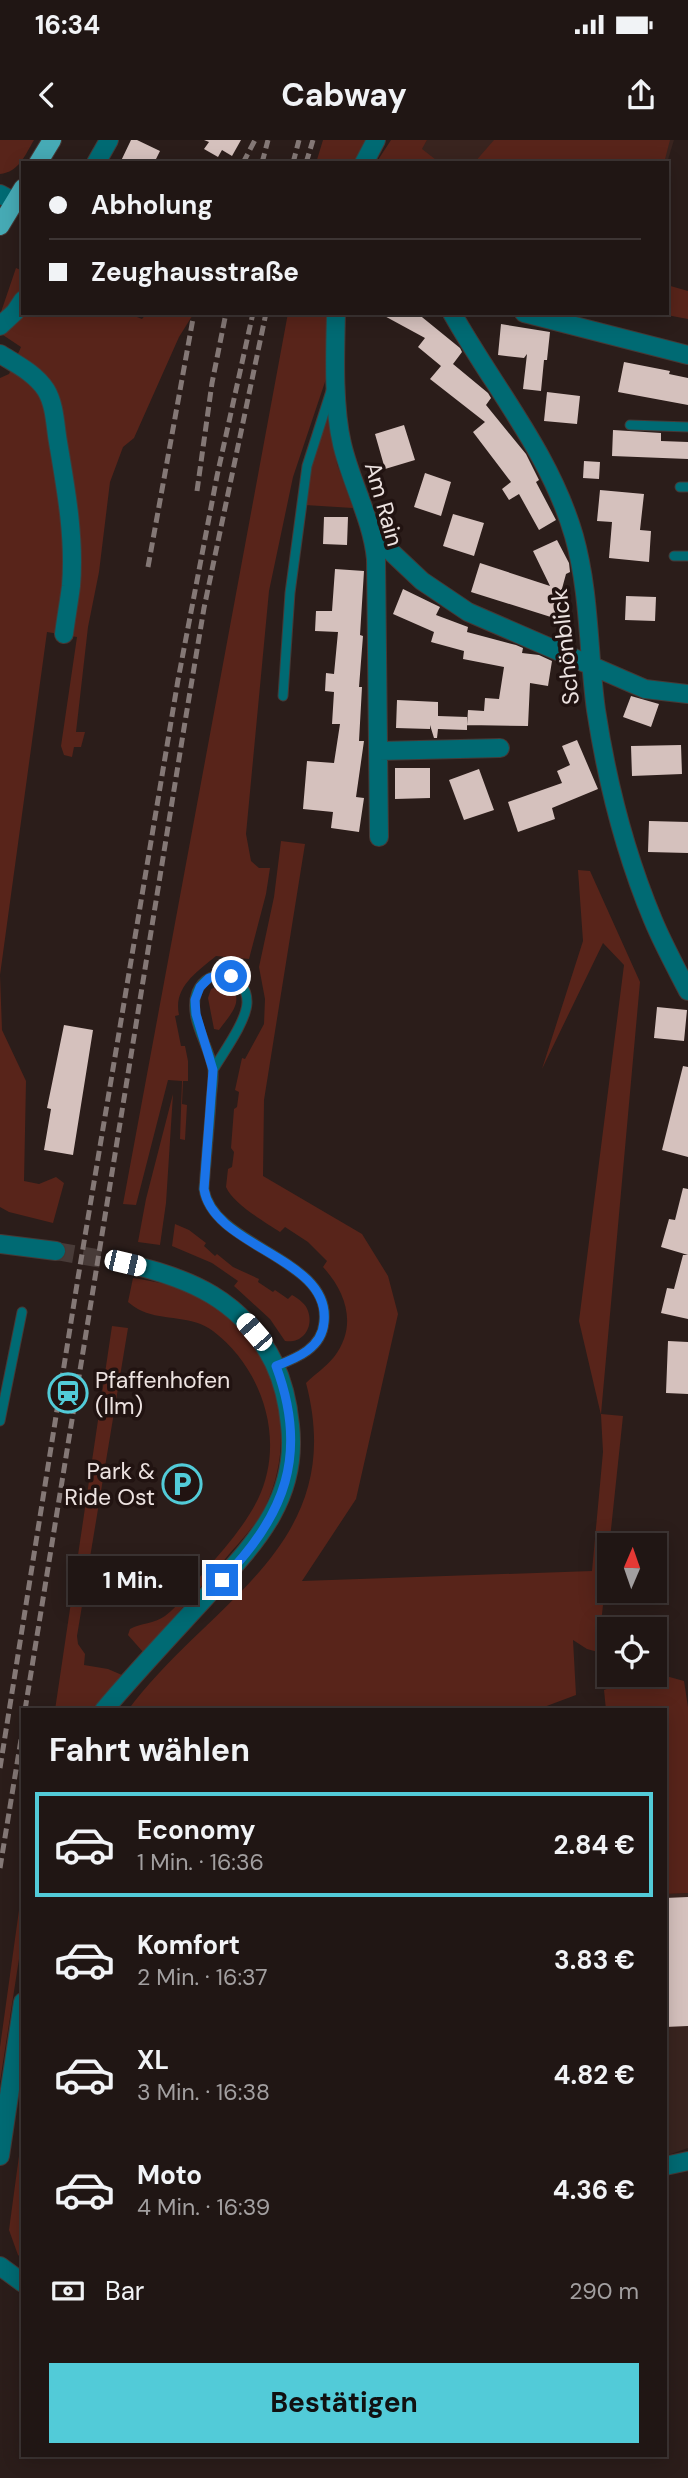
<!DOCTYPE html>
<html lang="de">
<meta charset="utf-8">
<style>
:root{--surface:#201614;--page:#281f1d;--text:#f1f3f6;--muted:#a29fa0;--line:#3d3534;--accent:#52cbd8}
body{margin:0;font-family:"DM Sans",sans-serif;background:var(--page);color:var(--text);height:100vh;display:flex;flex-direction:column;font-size:26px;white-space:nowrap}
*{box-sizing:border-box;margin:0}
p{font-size:23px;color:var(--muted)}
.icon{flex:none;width:38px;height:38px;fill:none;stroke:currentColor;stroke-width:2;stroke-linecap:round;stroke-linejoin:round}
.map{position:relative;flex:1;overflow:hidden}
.panel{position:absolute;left:21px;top:1568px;width:646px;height:749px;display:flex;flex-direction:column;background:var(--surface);border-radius:0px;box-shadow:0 4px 18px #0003,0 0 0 2px var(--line)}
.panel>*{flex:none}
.guide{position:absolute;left:21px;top:21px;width:648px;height:154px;border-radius:0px;box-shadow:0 4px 18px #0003,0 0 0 2px var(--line);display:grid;align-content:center;height:154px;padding:0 28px;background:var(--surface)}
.needle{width:46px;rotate:2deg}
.controls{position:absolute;left:597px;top:1393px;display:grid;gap:14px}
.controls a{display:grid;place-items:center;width:70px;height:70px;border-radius:0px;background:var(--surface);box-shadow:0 4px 18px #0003,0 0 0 2px var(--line);font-size:35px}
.end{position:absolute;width:32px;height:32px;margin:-16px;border:9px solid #1a73e8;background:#fff;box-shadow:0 0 0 4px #fff}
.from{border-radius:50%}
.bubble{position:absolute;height:49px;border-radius:0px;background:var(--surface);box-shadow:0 4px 18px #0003,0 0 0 2px var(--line);font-size:23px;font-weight:700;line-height:49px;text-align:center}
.car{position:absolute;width:21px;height:42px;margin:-21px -10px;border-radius:9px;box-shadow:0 0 5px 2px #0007;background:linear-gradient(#fff 24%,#345 0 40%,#fff 0 76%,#345 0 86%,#fff 0)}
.guide b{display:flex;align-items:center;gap:24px;height:66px;font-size:26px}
.guide b+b{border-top:2px solid var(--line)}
.guide i{width:18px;height:18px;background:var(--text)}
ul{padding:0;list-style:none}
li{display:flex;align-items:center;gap:21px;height:105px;margin:0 14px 10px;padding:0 14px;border:4px solid transparent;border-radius:0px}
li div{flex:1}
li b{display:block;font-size:26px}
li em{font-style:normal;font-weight:700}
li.active{border-color:var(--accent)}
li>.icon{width:63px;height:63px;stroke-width:1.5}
h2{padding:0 28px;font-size:32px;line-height:84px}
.pay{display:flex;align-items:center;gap:18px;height:77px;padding:0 28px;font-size:26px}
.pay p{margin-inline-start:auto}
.button{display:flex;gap:14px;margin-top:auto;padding:14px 28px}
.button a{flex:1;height:80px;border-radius:0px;background:var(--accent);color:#111;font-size:28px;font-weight:700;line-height:80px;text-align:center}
.status{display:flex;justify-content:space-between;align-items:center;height:49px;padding:0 35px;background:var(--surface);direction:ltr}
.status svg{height:19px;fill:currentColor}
header{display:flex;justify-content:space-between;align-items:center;height:91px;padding:0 28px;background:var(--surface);font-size:32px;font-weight:700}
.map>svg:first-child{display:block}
.built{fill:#39241f}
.green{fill:#58241a}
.building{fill:#d5c1bd}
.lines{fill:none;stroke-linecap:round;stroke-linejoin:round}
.minor-tunnel{stroke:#483b38;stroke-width:18;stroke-dasharray:18 9;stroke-linecap:butt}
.service-casing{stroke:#463936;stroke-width:11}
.minor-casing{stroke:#463936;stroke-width:20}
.tertiary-casing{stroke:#463936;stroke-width:20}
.primary-casing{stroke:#463936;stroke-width:20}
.service{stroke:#006a73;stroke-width:9}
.minor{stroke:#006a73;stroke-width:18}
.tertiary{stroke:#006a73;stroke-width:18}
.primary{stroke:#46aab5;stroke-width:18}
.rail{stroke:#847876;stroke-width:5;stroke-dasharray:10 5;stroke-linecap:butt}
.route{stroke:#1a73e8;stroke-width:9}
.labels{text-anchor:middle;stroke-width:7;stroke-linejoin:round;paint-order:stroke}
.street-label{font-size:23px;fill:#ece2e0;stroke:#211311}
.poi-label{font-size:23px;fill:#ece2e0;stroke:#211311;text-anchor:start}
</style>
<div class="status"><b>16:34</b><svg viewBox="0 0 49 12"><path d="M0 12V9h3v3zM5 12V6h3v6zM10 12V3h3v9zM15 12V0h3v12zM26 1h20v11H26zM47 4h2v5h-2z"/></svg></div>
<header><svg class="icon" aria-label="back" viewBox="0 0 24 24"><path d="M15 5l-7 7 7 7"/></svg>Cabway<svg class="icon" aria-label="share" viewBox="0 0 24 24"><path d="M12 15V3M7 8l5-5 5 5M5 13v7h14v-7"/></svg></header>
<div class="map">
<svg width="688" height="2338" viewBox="0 0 688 2338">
<rect width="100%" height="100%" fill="#2b1d1a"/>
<path class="built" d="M427,0H674L667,23H413Z
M688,1753V2008L665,2016V1754Z"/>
<path class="green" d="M0,0H34C25,15 19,32 0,34Z
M323,0H368L354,23H316Z
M391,0H427L422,9L440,23H376Z
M494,0H670L664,23H474Z
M16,128L23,131V173H127L142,179L147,173H194L179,197L134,298L123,307L110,342L99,432L88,487L76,592H85L81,607H74L72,617L64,615L61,606L77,497L47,492L0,835L2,890L26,941L24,1041L39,1044L56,1037L64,1043L53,1083L9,1072L0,1067V238L9,234L21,207L0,193V175Z
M667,145L688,151V179L656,173H667Z
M288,173H329L328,233L293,337L269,451L246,694L251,721L259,728H270L266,754L249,819L216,816C197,832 173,847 179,875L175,876L181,906H185L188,921V941H183L182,964L187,965L185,1000L180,999L182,941L168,940L136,1065L123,1064Z
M328,261L337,324L353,368L305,365L310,316Z
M281,701L305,704L264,960L263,1036L362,1094L388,1136L398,1174L356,1359L302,1441L592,1431L603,1312L601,1275L579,1181L624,825L603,803L542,929L583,801L578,730L590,731L640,842L601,1274L623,1276L598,1512L587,1509L573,1500L576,1555L536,1570H128C210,1460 349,1406 306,1243C315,1234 326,1227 334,1217C358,1186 346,1152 323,1127L327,1121L308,1102L285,1087L280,1092C265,1082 233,1064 226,1047L228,1029L232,1027L234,1012L231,1008L234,969L237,967L239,952L235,950L242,918L245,919L264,884L265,859L259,827L274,757Z
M221,845L234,850C242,865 228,877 219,890L214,889L208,858L211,849Z
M173,954L166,1063L160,1105L138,1102L146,1059Z
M175,1084L189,1090L206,1103L204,1106L215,1116L217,1114L233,1127L259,1139L258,1142L273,1152L275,1150L288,1159L292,1155C299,1159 306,1164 308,1171C314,1188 302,1204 285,1201L270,1179L234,1146L238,1141L212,1123L172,1106Z
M133,1138C168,1143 204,1153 231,1178C281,1223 295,1304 266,1365C256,1387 236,1405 221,1424C195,1453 169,1483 143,1512L128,1495L130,1489C141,1483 154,1484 165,1476C180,1465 192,1446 204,1432C224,1409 244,1387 258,1359C286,1301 263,1229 213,1191C192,1175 164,1181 142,1171C137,1169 132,1165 128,1162Z
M112,1186L128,1188L77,1496L78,1504L85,1514L84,1525L108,1529L122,1535L94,1570H55Z
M655,1533L684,1541L688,1567V1753L665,1754V1570H606L604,1550L644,1535H654Z
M20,1763H23V1793L0,1942V1907Z
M23,1986V2119L18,2115L9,2090Z"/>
<path class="building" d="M131,0H137L160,11L154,23H120Z
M204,0H241L232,16L222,10L218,17L204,9L209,2Z
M379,173H417L460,208L462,212L453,224L488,253L491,258L486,265L526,314L539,340L536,342L556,380L539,390L519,354L509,360L502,349L511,342L473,292L485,282L430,239L441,226L418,207L425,198Z
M501,184L550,192L547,220H544L541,251L523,249L527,214L524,218L498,215Z
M624,222L670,231L669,234L688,238V265L618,252Z
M547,252L580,256L577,284L544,281Z
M404,285L415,320L385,329L375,294Z
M613,290L661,293V301L688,302V319L612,316Z
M584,321L600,322L599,339L583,338Z
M425,333L451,342L441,376L414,367Z
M600,350L644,354L640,390L651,391L649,422L609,418L612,382L597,381Z
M453,374L484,383L474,416L443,406Z
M324,377H348L347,405L323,404Z
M557,400L569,423L570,432L566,434L554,478L471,452L480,423L550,446L533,411Z
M335,429L364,431L360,495L363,496L359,547H362L359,601H364L356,657L364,658L359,692L331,688L333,672L303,669L307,621L334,623L340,584H332L334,552L325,551L326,533L334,534L338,492L315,491L316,471H332Z
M403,449L440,467L436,475L468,487L467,492L516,505L523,508L522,513L539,515L552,521L548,546L530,543L528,586L467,585L468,570L484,571L485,558L499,559L504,527L463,519L464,511L431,502L434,492L393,474Z
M626,456L656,457L655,481L625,480Z
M631,556L659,564L651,587L623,577Z
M397,560L438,562V576L467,577V590L438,589L437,598H434L430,585V589L396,588Z
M577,600L598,649L552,668L555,679L518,692L508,662L562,643L557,631L570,625L562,606Z
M681,605L682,634L632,636L631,606Z
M395,628H430V658L395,659Z
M479,629L494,670L464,680L449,640Z
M649,681L688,682V713L648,712Z
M657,867L687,870L684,901L654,898Z
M64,885L93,890L73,1015L44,1010L51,969L47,968Z
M683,926L688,927V1017L662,1010Z
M683,1048L688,1049V1115L661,1107L669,1079L675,1080Z
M683,1115H688V1179L661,1173L667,1148L674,1149Z
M668,1201L688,1202V1254L666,1253Z
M688,1757V1886L665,1887V1758Z"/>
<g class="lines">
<path class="minor-tunnel" d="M56,1111L125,1123"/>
<g class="service-casing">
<path id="service" d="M630,285L688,287
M680,347H688
M674,416H688
M283,556L290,453L307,326L331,251
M213,930C223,913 246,882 247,863C248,833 209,824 197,852C187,877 210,906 213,930C214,941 211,953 211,963C209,991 206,1020 204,1049C213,1107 332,1118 324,1182C322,1208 297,1218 276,1226
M0,1281L22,1172"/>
</g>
<g class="minor-casing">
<path id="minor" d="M96,23L109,0
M364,23L376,0
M336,173C335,214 333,265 342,304C351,343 372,379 376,419L379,697
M452,173C494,248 550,313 574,396C590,453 588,512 596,570C607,642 625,713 653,780C663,804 676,828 688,851
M524,173L688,215
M0,186L15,172L23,160
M0,214C16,224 35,233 46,250C55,265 55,285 58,302C66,349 75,398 71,446C69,462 66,478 64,494
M374,400L387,408L422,441L468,472L645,549L688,554
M379,611L500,608
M0,1104L56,1111
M104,1570C136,1532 170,1496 204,1459C251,1407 299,1362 290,1285C288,1264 283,1242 274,1223C243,1160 190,1138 125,1123
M0,2016L23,1862
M665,2026L688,2021
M0,2126L23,2143"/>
</g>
<g class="tertiary-casing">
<path id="tertiary" d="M0,54L15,62"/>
</g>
<g class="primary-casing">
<path id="primary" d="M38,23L52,0
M0,86L23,48"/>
</g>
<use href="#service" class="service"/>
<use href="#minor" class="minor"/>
<use href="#tertiary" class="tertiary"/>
<use href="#primary" class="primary"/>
<path class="rail" d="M243,23L255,0
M262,23L268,0
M293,23L299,0
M306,23L313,0
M197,351L212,243L226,173
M148,427L194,173
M25,1570L185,582L204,468L266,173
M0,1628L78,1138L178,540L217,336L253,173
M0,1728L23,1587"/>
</g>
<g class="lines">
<path class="route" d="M222,1440C285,1376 309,1314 276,1226C297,1218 322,1208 324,1182C331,1117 213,1108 204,1049L213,930L196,874L195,860L200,847L209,838L220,835L231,836"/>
</g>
<defs>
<g id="station-ring" transform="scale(2.0125)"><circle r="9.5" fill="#211311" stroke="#52cbd8" stroke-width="1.5"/><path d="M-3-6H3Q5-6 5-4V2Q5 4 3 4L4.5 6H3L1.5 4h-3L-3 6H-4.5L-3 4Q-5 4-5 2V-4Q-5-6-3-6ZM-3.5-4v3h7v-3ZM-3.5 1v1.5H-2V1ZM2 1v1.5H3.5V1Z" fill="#52cbd8"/></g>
<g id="parking-ring" transform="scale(2.0125)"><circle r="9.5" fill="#211311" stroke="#52cbd8" stroke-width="1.5"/><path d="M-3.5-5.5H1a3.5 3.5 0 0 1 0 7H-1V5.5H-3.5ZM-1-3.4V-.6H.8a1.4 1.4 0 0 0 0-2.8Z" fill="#52cbd8"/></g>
</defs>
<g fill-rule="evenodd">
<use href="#station-ring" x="68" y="1253"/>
<use href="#parking-ring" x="182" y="1344"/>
</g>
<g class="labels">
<g class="street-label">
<text transform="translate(384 364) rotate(74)" y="8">Am Rain</text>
<text transform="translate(565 507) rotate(-96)" y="8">Schönblick</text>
</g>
<g class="poi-label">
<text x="95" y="1248">Pfaffenhofen<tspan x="95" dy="26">(Ilm)</tspan></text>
<text x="155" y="1339" text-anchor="end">Park &amp;<tspan x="155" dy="26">Ride Ost</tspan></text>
</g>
</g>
</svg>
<div class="controls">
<a><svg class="needle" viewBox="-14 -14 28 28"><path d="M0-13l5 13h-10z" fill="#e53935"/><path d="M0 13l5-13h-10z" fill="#a29fa0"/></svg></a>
<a><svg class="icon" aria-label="locate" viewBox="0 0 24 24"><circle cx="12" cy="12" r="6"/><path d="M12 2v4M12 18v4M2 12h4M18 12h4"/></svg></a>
</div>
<i class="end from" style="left:231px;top:836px"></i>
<i class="end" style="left:222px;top:1440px"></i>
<div class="bubble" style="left:68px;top:1416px;width:130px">1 Min.</div>
<i class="car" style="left:125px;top:1123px;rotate:103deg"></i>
<i class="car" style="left:254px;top:1192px;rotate:319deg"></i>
<div class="guide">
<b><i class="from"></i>Abholung</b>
<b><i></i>Zeughausstraße</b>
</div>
<section class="panel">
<h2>Fahrt wählen</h2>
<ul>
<li class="active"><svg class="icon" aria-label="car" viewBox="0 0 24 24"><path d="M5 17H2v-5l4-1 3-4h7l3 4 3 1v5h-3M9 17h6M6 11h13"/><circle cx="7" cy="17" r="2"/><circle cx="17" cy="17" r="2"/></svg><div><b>Economy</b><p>1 Min. · 16:36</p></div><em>2.84 €</em></li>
<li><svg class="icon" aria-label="car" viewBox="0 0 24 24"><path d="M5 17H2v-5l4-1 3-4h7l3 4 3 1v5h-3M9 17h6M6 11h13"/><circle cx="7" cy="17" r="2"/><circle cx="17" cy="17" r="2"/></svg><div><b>Komfort</b><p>2 Min. · 16:37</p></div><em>3.83 €</em></li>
<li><svg class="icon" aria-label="car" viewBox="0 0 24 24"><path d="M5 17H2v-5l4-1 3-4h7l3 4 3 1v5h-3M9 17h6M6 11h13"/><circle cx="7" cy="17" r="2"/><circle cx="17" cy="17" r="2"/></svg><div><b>XL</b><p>3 Min. · 16:38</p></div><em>4.82 €</em></li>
<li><svg class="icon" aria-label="car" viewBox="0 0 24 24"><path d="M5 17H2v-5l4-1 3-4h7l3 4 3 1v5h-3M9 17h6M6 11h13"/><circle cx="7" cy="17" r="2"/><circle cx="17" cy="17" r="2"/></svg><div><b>Moto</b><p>4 Min. · 16:39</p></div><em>4.36 €</em></li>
</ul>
<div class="pay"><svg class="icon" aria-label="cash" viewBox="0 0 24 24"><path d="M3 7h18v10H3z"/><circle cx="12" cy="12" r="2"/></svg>Bar<p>290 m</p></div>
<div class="button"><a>Bestätigen</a></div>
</section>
</div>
